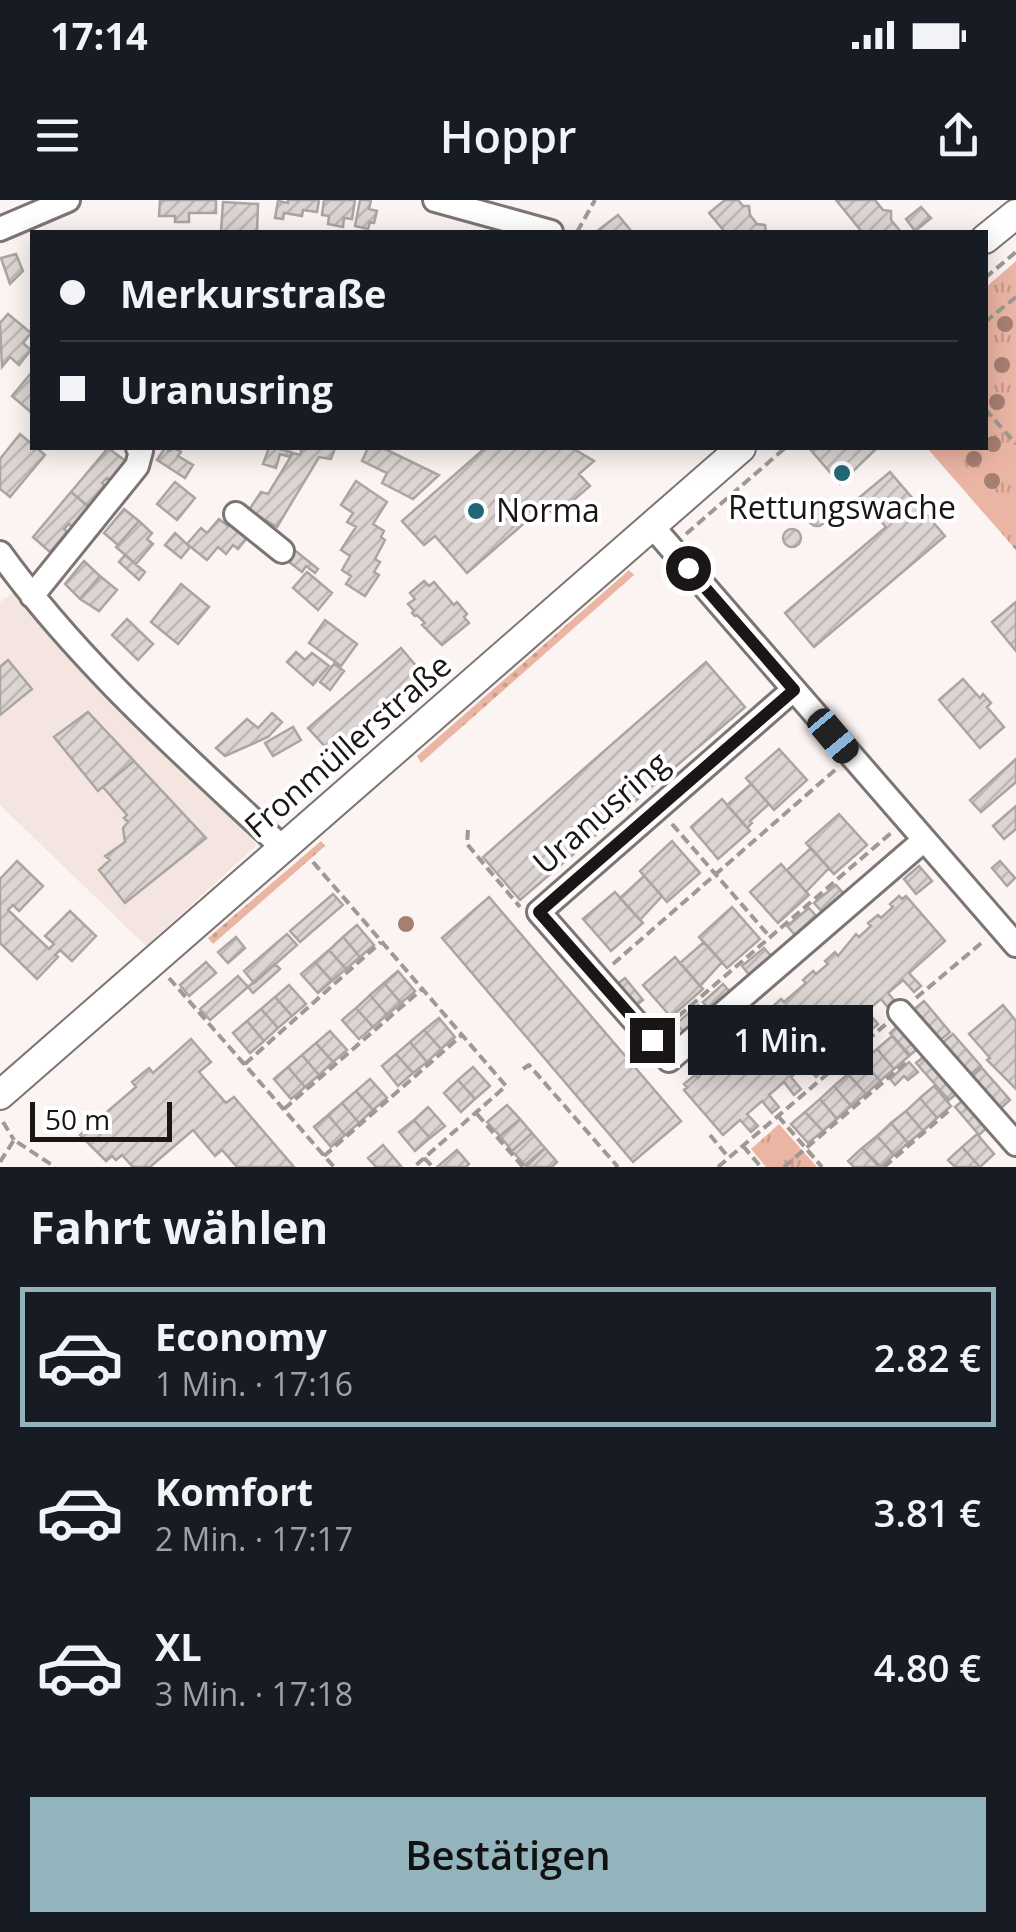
<!DOCTYPE html>
<html lang="de">
<meta charset="utf-8">
<style>
:root{--surface:#171b24;--page:#242831;--text:#f1f3f6;--muted:#9ea1a6;--line:#363941;--accent:#93b4bc}
body{margin:0;font-family:"Open Sans",sans-serif;background:var(--page);color:var(--text);height:100vh;display:flex;flex-direction:column;font-size:38px;white-space:nowrap}
*{box-sizing:border-box;margin:0}
p{font-size:32px;color:var(--muted)}
.icon{flex:none;width:55px;height:55px;fill:none;stroke:currentColor;stroke-width:2;stroke-linecap:round;stroke-linejoin:round}
.map{position:relative;height:967px;overflow:hidden}
.details{display:flex;flex-direction:column;background:var(--surface);flex:1}
.details>*{flex:none}
.top-card{position:absolute;left:30px;top:30px;width:958px;height:220px;border-radius:0px;box-shadow:0 5px 25px #0003;display:grid;align-content:center;height:220px;padding:0 30px;background:var(--surface)}
.scale{position:absolute;left:30px;bottom:25px;width:142px;box-sizing:border-box;padding-left:10px;border:5px solid #191615;border-top:0;font-size:28px;line-height:35px;white-space:nowrap;color:#191615;-webkit-text-stroke:8px #fff;paint-order:stroke}
.end{position:absolute;width:45px;height:45px;margin:-22px;border:12px solid #191615;background:#fff;box-shadow:0 0 0 5px #fff}
.from{border-radius:50%}
.bubble{position:absolute;height:70px;border-radius:0px;background:var(--surface);box-shadow:0 5px 25px #0003;font-size:32px;font-weight:600;line-height:70px;text-align:center}
.car{position:absolute;width:30px;height:60px;margin:-30px -15px;border-radius:12px;box-shadow:0 0 8px 2px #0007;background:linear-gradient(#222 24%,#8ab4d8 0 40%,#222 0 76%,#8ab4d8 0 86%,#222 0)}
.top-card b{display:flex;align-items:center;gap:35px;height:95px;font-size:38px}
.top-card b+b{border-top:2px solid var(--line)}
.top-card i{width:25px;height:25px;background:var(--text)}
ul{padding:0;list-style:none}
li{display:flex;align-items:center;gap:30px;height:140px;margin:0 20px 15px;padding:0 10px;border:5px solid transparent;border-radius:0px}
li div{flex:1}
li b{display:block;font-size:38px}
li em{font-style:normal;font-weight:600}
li.active{border-color:var(--accent)}
li>.icon{width:90px;height:90px;stroke-width:1.5}
h2{padding:0 30px;font-size:45px;line-height:120px}
.button{display:flex;gap:20px;margin-top:auto;padding:20px 30px}
.button a{flex:1;height:115px;border-radius:0px;background:var(--accent);color:#111;font-size:40px;font-weight:600;line-height:115px;text-align:center}
.status{display:flex;justify-content:space-between;align-items:center;height:70px;padding:0 50px;background:var(--surface);direction:ltr}
.status svg{height:28px;fill:currentColor}
header{display:flex;justify-content:space-between;align-items:center;height:130px;padding:0 30px;background:var(--surface);font-size:45px;font-weight:600}
.map>svg:first-child{display:block}
.built{fill:#f5e5e0}
.grass{fill:url(#grass-dots)}
.park{fill:url(#park-tufts)}
.building{fill:url(#building-hatch);stroke:#aba5a2;stroke-width:2.5}
.lines{fill:none;stroke-linecap:round;stroke-linejoin:round}
.minor-casing{stroke:#7b7573;stroke-width:28}
.major-casing{stroke:#7b7573;stroke-width:32}
.path{stroke:#9e9997;stroke-width:4;stroke-dasharray:10 5;stroke-linecap:butt}
.minor{stroke:#fff;stroke-width:22}
.major{stroke:#fff;stroke-width:28}
.tree{fill:#a67f72}
.route{stroke:#191615;stroke-width:12}
.poi-dot{fill:#216776;stroke:#fff;stroke-width:4}
.labels{text-anchor:middle;stroke-width:8;stroke-linejoin:round;paint-order:stroke}
.poi-label{font-size:32px;fill:#191615;stroke:#fff}
.street-label{font-size:32px;fill:#191615;stroke:#fff}
</style>
<div class="status"><b>17:14</b><svg viewBox="0 0 49 12"><path d="M0 12V9h3v3zM5 12V6h3v6zM10 12V3h3v9zM15 12V0h3v12zM26 1h20v11H26zM47 4h2v5h-2z"/></svg></div>
<header><svg class="icon" aria-label="menu" viewBox="0 0 24 24"><path d="M4 6h16M4 12h16M4 18h16"/></svg>Hoppr<svg class="icon" aria-label="share" viewBox="0 0 24 24"><path d="M12 15V3M7 8l5-5 5 5M5 13v7h14v-7"/></svg></header>
<div class="map">
<svg width="1016" height="967" viewBox="0 0 1016 967">
<defs>
<pattern id="grass-dots" width="8" height="8" patternUnits="userSpaceOnUse" patternTransform="scale(2.5)"><rect width="8" height="8" fill="#ebb5a4"/><path d="M2 2h.1M6 6h.1" fill="none" stroke="#c99b8c" stroke-width="1.8" stroke-linecap="round"/></pattern>
<pattern id="park-tufts" width="24" height="20" patternUnits="userSpaceOnUse" patternTransform="scale(2.5)"><rect width="24" height="20" fill="#ebb5a4"/><path d="M3 7l-1-3M5 7V3M7 7l1-3M15 17l-1-3M17 17v-4M19 17l1-3" fill="none" stroke="#c99b8c"/></pattern>
<pattern id="building-hatch" width="6" height="6" patternUnits="userSpaceOnUse" patternTransform="scale(2.5)"><rect width="6" height="6" fill="#dcd5d3"/><path d="M-1 1l2-2M0 6l6-6M5 7l2-2" fill="none" stroke="#bcb6b4"/></pattern>
</defs>
<rect width="100%" height="100%" fill="#fcf4f2"/>
<path class="built" d="M22,386L257,645L146,746L0,605V402Z"/>
<path class="grass" d="M629,370L634,375L421,563L417,556Z
M321,641L325,646L213,744L208,738Z"/>
<path class="park" d="M1016,61V350L927,248H985V88Z
M779,924L817,967H766L751,949Z"/>
<path class="building" d="M160,0H216V13H189V22H175V16H159Z
M288,0H319L317,12L303,10L302,16L284,13L283,19L275,18L278,1L288,3Z
M324,0H355L352,19L344,18L343,27L328,24L329,16L322,15Z
M360,0H371L369,9L377,11L374,23L370,22L368,29L355,26Z
M725,0H738L743,6H749L750,15L757,24L765,25L766,32H725L709,13Z
M836,0H875L883,10L891,11V20L901,32H862Z
M223,2L258,4L257,32H221Z
M921,7L931,18L915,31L906,19Z
M618,15L632,32H596Z
M16,54L23,71L10,84L1,58Z
M8,114L31,133L23,143L31,150L19,165L10,157L2,167L0,123Z
M32,172V213L12,196Z
M20,234L45,255L10,297L0,289V259Z
M108,248L127,262L111,281L107,278L102,283L106,287L89,307L71,292Z
M165,248L170,251L174,248L181,252L178,256L193,265L185,278L157,260Z
M269,248H275L291,252L290,257L280,254L276,268L263,264Z
M302,248H335L331,259L319,257L277,327L249,310L261,292L268,294L293,253L300,255Z
M368,248H383L439,275L413,299L382,283L387,273L362,261Z
M485,248H572L594,261L579,274L590,286L555,316L545,305L467,373L435,336L424,345L402,321Z
M809,248H877L840,284Z
M890,272L945,336L814,447L785,413L886,327L860,297Z
M356,281L387,302L373,324L384,331L381,337L385,340L375,359L380,362L374,372L379,375L365,396L346,384L351,376L342,370L350,356L341,350L356,327L347,322L353,313L341,305Z
M175,282L195,298L177,320L157,304Z
M71,292L89,307L73,327L69,324L64,329L67,332L50,352L33,337Z
M808 317a9 9 0 1 1 18 0a9 9 0 1 1-18 0Z
M124,309L139,321L118,345L104,333Z
M219,319L228,326L231,324L247,338L238,349L233,345L226,354L218,347L207,360L187,344L201,328L207,333Z
M139,321L152,333L147,339L153,344L136,364L116,347Z
M783 338a9 9 0 1 1 18 0a9 9 0 1 1-18 0Z
M175,333L190,347L181,358L165,345Z
M292,348L318,369L315,373L306,366L302,372L284,358Z
M125,355L145,372L139,380L119,362Z
M84,361L100,376L80,399L65,384Z
M307,372L332,393L318,410L293,388Z
M100,376L117,390L99,411L80,399Z
M424,381L429,386L434,382L454,405L457,402L467,414L464,417L469,423L442,445L422,425L425,423L417,415L415,416L412,413L414,411L408,404L415,399L410,393Z
M181,384L209,407L178,444L151,422Z
M1016,402V451L992,422Z
M127,419L153,444L138,460L112,435Z
M325,420L357,444L341,466L309,443Z
M401,448L423,474L331,553L308,528Z
M296,452L305,460L312,453L329,466L313,485L287,462Z
M8,460L32,489L0,515V467Z
M706,462L745,507L520,700L483,657Z
M334,464L344,471L330,490L320,482Z
M963,479L980,498L983,494L991,503L987,507L1004,527L980,548L939,500Z
M88,512L134,561L98,591L54,537Z
M272,513L282,522L268,537L225,556L216,548L247,519L258,528Z
M293,527L301,540L273,556L265,543Z
M779,549L807,580L774,610L746,578Z
M1016,559V582L981,612L970,600Z
M134,561L206,638L125,703L99,670L110,660L105,656L125,642L123,628L128,622L124,618L127,615L103,587Z
M751,584L769,604L750,621L752,623L747,628L727,605Z
M722,599L750,631L718,659L691,627Z
M1016,606V629L1004,639L993,626Z
M839,614L867,645L834,674L806,643Z
M672,641L700,673L667,702L640,671Z
M811,648L829,668L806,692L787,670Z
M17,661L43,686L19,711L13,705L8,710L49,749L54,744L45,736L70,711L96,736L72,761L60,750L55,755L58,757L37,779L0,743V679Z
M1000,661L1015,678L1007,686L992,668Z
M781,664L809,695L778,723L750,692Z
M919,666L932,681L916,694L904,679Z
M644,676L662,696L640,720L620,698Z
M836,685L844,694L823,713L814,703Z
M615,692L643,723L611,751L583,719Z
M333,694L343,705L300,742L290,731Z
M899,696L902,699L906,696L945,741L909,773L921,786L914,792L903,780L888,793L898,805L891,811L881,799L867,811L878,824L871,830L860,817L845,830L855,842L848,848L838,836L812,859L822,871L816,877L805,865L791,877L801,889L794,895L784,882L769,895L779,907L772,913L762,901L747,914L758,926L751,932L740,920L723,935L684,890L687,887L684,884L695,875L698,878L716,856L719,860L730,849L727,846L752,830L749,827L759,819L762,822L774,811L771,808L781,799L784,802L806,783L803,780L813,771L816,774L828,764L825,761L835,752L838,756L856,734L859,737L871,726L868,723L878,715L881,718L893,707L890,704Z
M489,697L681,921L633,962L442,738Z
M732,707L760,739L727,768L699,737Z
M809,708L818,718L796,736L787,726Z
M357,725L374,745L360,757L343,737Z
M287,734L297,745L254,783L244,771Z
M236,737L245,748L228,763L218,752Z
M343,737L360,757L346,769L329,750Z
M704,742L722,762L700,786L680,763Z
M764,748L772,757L750,776L742,766Z
M329,750L346,769L332,781L315,762Z
M675,757L703,789L671,817L643,785Z
M206,762L216,773L189,796L180,785Z
M315,762L332,781L318,793L301,774Z
M275,764L280,769L253,793L248,787Z
M398,771L415,791L401,803L384,783Z
M238,776L248,787L210,820L200,809Z
M625,778L643,800L634,807L615,786Z
M384,783L401,803L387,815L370,795Z
M723,784L732,794L711,811L703,802Z
M289,785L306,804L292,816L275,797Z
M370,795L387,815L373,827L356,808Z
M275,797L292,816L278,828L261,809Z
M924,801L950,832L939,841L912,811Z
M698,805L706,815L685,833L676,824Z
M1003,805L1016,821V889L987,860L990,858L969,834Z
M356,808L373,827L359,839L342,820Z
M261,809L278,828L264,841L247,821Z
M439,818L455,837L441,849L424,830Z
M247,821L264,841L250,853L233,833Z
M901,823L921,846L910,855L890,833Z
M424,830L441,849L427,862L410,842Z
M330,831L347,850L333,862L316,843Z
M953,834L981,866L969,876L941,844Z
M892,836L909,856L894,869L877,849Z
M191,839L211,862L199,872L226,903L234,897L294,967H237L222,950L215,956L193,930L150,967H133L122,955L116,960L112,956L106,961L80,935L136,887L132,882L149,868L153,873Z
M410,842L427,862L413,873L396,854Z
M316,843L333,862L319,875L302,855Z
M877,849L894,869L880,881L863,861Z
M396,854L413,873L398,886L382,866Z
M927,854L960,891L949,900L916,863Z
M302,855L319,875L305,887L288,867Z
M863,861L880,881L866,894L848,874Z
M909,862L918,872L908,880L904,876L895,885L890,879Z
M288,867L305,887L291,899L274,879Z
M473,867L490,886L475,899L458,880Z
M982,868L1010,900L999,910L971,877Z
M848,874L866,894L851,906L834,886Z
M370,879L387,898L373,910L356,891Z
M458,880L475,899L461,912L444,893Z
M834,886L851,906L837,919L820,899Z
M934,886L951,906L937,918L920,898Z
M356,891L373,910L359,923L342,903Z
M920,898L937,918L923,931L906,911Z
M966,898L990,925L979,935L955,907Z
M820,899L837,919L823,931L805,912Z
M342,903L359,923L345,935L328,915Z
M507,905L520,919L500,936L487,922Z
M428,907L445,926L430,938L414,920Z
M906,911L923,931L908,943L891,923Z
M805,912L823,931L808,943L791,924Z
M328,915L345,935L331,947L314,927Z
M520,919L532,933L512,951L500,936Z
M414,920L430,938L415,951L399,932Z
M891,923L908,943L894,955L877,936Z
M532,933L545,948L525,965L512,951Z
M977,934L994,954L980,967L962,947Z
M877,936L894,955L881,967L862,948Z
M383,945L401,966L399,967H376L368,958Z
M962,947L980,967H955L948,960Z
M545,948L557,962L552,967H526Z
M862,948L879,967H854L848,961Z
M457,950L469,964L466,967H437Z"/>
<g class="lines">
<g class="minor-casing">
<path id="minor" d="M435,0L551,32
M0,29L68,0
M236,314L282,351
M652,326L1016,745
M0,353C80,464 184,555 283,648
M32,396L137,266L141,251L138,248
M793,490L539,712L669,860L924,640
M900,812L1016,944"/>
</g>
<g class="major-casing">
<path id="major" d="M985,39L1016,14
M0,895L741,248"/>
</g>
<path class="path" d="M577,32L595,0
M985,78L1016,52
M985,122L1016,97
M985,209L1016,244
M686,334L785,248
M1014,348L1016,346
M672,624L770,737
M468,630L467,644L520,707
M313,662L506,886L414,967
M613,764L835,570
M169,778L334,967
M916,798L985,740
M667,826L891,633
M245,864L381,742
M523,869L529,865L618,967
M284,909L422,789
M477,914L523,967
M778,916L822,967
M3,922L14,940
M710,935L729,958
M743,946L761,967
M324,956L462,835
M424,958L433,967
M0,962L14,940L55,967
M718,967L886,824
M784,967L908,861
M884,967L952,908"/>
<use href="#minor" class="minor"/>
<use href="#major" class="major"/>
</g>
<g class="tree">
<circle cx="1005" cy="124" r="8"/>
<circle cx="1002" cy="165" r="8"/>
<circle cx="997" cy="202" r="8"/>
<circle cx="993" cy="244" r="8"/>
<circle cx="974" cy="259" r="8"/>
<circle cx="992" cy="281" r="8"/>
<circle cx="406" cy="724" r="8"/>
</g>
<g class="lines">
<path class="route" d="M652,840L539,712L794,490L688,368"/>
</g>
<g class="poi-dot">
<circle cx="842" cy="273" r="10"/>
<circle cx="476" cy="311" r="10"/>
</g>
<g class="labels">
<g class="poi-label">
<text x="842" y="319">Rettungswache</text>
<text x="496" y="322" text-anchor="start">Norma</text>
</g>
<g class="street-label">
<text transform="translate(348 546) rotate(-41)" y="11">Fronmüllerstraße</text>
<text transform="translate(601 613) rotate(-41)" y="11">Uranusring</text>
</g>
</g>
</svg>
<div class="scale">50 m</div>
<i class="end from" style="left:688px;top:368px"></i>
<i class="end" style="left:652px;top:840px"></i>
<div class="bubble" style="left:688px;top:805px;width:185px">1 Min.</div>
<i class="car" style="left:833px;top:536px;rotate:140deg"></i>
<div class="top-card">
<b><i class="from"></i>Merkurstraße</b>
<b><i></i>Uranusring</b>
</div>
</div>
<section class="details">
<h2>Fahrt wählen</h2>
<ul>
<li class="active"><svg class="icon" aria-label="car" viewBox="0 0 24 24"><path d="M5 17H2v-5l4-1 3-4h7l3 4 3 1v5h-3M9 17h6M6 11h13"/><circle cx="7" cy="17" r="2"/><circle cx="17" cy="17" r="2"/></svg><div><b>Economy</b><p>1 Min. · 17:16</p></div><em>2.82 €</em></li>
<li><svg class="icon" aria-label="car" viewBox="0 0 24 24"><path d="M5 17H2v-5l4-1 3-4h7l3 4 3 1v5h-3M9 17h6M6 11h13"/><circle cx="7" cy="17" r="2"/><circle cx="17" cy="17" r="2"/></svg><div><b>Komfort</b><p>2 Min. · 17:17</p></div><em>3.81 €</em></li>
<li><svg class="icon" aria-label="car" viewBox="0 0 24 24"><path d="M5 17H2v-5l4-1 3-4h7l3 4 3 1v5h-3M9 17h6M6 11h13"/><circle cx="7" cy="17" r="2"/><circle cx="17" cy="17" r="2"/></svg><div><b>XL</b><p>3 Min. · 17:18</p></div><em>4.80 €</em></li>
</ul>
<div class="button"><a>Bestätigen</a></div>
</section>
